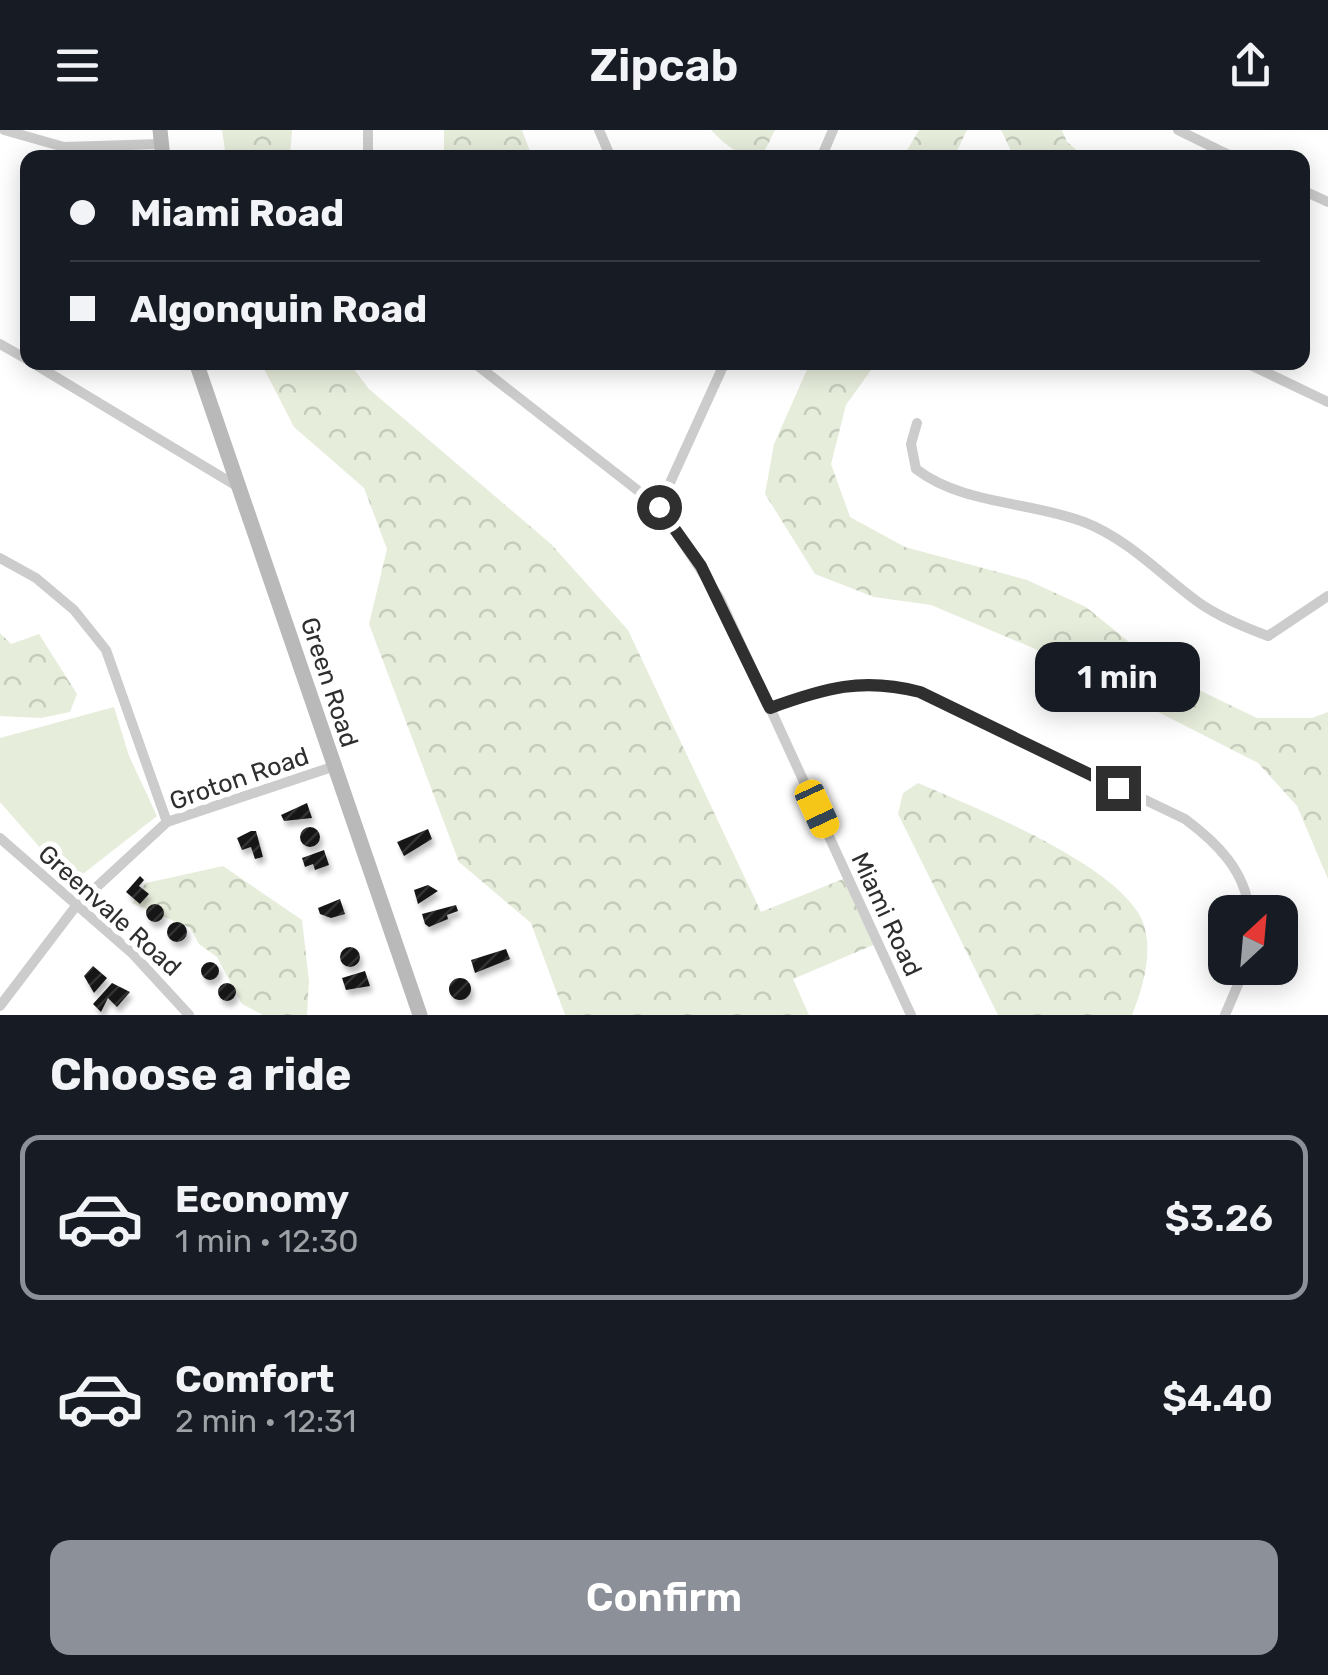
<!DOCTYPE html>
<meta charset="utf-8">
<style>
:root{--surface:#171b24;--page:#20242c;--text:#f1f3f6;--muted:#9ea1a6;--line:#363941;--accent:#8c9099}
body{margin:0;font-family:Rubik,sans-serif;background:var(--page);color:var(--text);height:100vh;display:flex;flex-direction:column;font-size:38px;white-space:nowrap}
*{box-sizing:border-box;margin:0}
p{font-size:32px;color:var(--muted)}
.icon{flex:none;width:55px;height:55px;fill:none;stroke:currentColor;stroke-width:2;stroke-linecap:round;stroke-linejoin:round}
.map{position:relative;height:885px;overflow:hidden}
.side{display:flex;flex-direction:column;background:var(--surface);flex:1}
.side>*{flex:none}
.banner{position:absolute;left:20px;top:20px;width:1290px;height:220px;border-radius:20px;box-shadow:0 5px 25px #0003;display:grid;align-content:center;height:220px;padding:0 50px;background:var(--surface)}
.needle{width:65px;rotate:26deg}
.controls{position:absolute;left:1208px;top:765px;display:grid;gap:20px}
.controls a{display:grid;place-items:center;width:90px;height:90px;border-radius:20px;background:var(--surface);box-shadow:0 5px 25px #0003;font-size:50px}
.end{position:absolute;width:45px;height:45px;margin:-22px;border:12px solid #2f2f2f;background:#fff;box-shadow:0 0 0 5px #fff}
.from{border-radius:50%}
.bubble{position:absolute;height:70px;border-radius:20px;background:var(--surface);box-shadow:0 5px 25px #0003;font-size:32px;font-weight:600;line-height:70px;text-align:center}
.car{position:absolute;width:30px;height:60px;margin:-30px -15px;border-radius:12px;box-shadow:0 0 8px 2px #0007;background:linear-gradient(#f5c518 24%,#345 0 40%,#f5c518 0 76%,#345 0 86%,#f5c518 0)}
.banner b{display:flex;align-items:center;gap:35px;height:95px;font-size:38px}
.banner b+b{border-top:2px solid var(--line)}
.banner i{width:25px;height:25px;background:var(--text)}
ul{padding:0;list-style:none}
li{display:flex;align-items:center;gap:30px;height:165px;margin:0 20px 15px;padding:0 30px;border:5px solid transparent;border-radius:20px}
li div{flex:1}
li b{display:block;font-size:38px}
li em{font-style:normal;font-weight:600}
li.selected{border-color:var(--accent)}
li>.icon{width:90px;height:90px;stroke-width:1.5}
h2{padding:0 50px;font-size:45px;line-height:120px}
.primary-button{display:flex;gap:20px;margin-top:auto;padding:20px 50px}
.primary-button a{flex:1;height:115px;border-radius:20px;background:var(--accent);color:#fff;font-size:40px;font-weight:600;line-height:115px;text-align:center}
header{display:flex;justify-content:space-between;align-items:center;height:130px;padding:0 50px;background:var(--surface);font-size:45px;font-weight:600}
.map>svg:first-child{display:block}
.forest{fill:url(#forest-crowns)}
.green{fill:#e7eddb}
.building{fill:url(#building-hatch);filter:url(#shadow)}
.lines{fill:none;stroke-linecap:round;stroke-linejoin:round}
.minor{stroke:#ccc;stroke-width:10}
.secondary{stroke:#b9b9b9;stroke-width:15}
.route{stroke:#2f2f2f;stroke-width:12}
.labels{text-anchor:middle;stroke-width:10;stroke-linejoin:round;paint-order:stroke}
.street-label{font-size:25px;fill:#2f2f2f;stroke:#fff}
</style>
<header><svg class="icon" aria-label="menu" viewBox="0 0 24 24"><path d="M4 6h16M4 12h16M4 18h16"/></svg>Zipcab<svg class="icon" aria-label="share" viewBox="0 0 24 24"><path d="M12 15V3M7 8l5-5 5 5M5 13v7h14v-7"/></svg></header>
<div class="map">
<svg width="1328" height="885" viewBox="0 0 1328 885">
<defs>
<pattern id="forest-crowns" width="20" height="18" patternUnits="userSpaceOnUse" patternTransform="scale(2.5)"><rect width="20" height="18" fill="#e7eddb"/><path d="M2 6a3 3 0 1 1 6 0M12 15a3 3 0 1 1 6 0" fill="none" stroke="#c6ccbc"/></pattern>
<pattern id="building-hatch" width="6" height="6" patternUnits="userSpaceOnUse" patternTransform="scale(2.5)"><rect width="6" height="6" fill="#161616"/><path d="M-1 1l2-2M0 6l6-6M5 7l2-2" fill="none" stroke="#303030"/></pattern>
<filter id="shadow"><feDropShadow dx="3" dy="5.5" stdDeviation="2.5" flood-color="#0004"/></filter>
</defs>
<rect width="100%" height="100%" fill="#fff"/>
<path class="forest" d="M222,0H292L290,27H226Z
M444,0H522L532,27H444Z
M711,0H775L761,28C741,28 724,14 711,0Z
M919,0H967L954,27H903Z
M1001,0H1062L1067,12L1085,27H1014Z
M261,233H349L369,259L551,414L628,500L761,782L848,747L878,813L793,849L809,885H565L531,793L459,732L369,494L387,419L364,358L294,297Z
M810,233H876L846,275L831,334L850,387L905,417L1027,450L1086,477L1172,547L1257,588H1312L1328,582V749L1297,676L1258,633L1033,518L931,475L874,467L815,444L765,364L774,314Z
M0,503L11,514L39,504L77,564L70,582L41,588L0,586Z
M918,653C976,678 1102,728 1137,781C1157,810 1144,856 1132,885H998L898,684L903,663Z
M223,736L302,790L309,851L307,885H263L242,874L217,827L199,814L190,798L132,773L146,753Z"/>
<path class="green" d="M114,577L129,626L157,686L79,747L50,729L0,672V608Z"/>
<path class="building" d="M307,673L312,688L284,691L281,685Z
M300 707a10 10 0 1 1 20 0a10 10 0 1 1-20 0Z
M428,699L432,709L404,726L397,712Z
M251,701H256L263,727L255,729L251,717L242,720L237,708Z
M324,720L329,735L315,740L313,734L305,737L302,728Z
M140,746L144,750L139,756L149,764L140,774L126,762Z
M428,755L438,761L418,774L414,760Z
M340,769L345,784L331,788L320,784L318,778Z
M146 783a9 9 0 1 1 18 0a9 9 0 1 1-18 0Z
M456,775L458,781L447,785L448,789L429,797L425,794L422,784Z
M167 802a10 10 0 1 1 20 0a10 10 0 1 1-20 0Z
M340 827a10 10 0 1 1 20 0a10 10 0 1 1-20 0Z
M506,819L510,829L475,843L471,830Z
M201 841a9 9 0 1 1 18 0a9 9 0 1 1-18 0Z
M93,836L107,848L94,863L84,846Z
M365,841L370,856L346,860L342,848Z
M449 859a11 11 0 1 1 22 0a11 11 0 1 1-22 0Z
M218 862a9 9 0 1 1 18 0a9 9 0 1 1-18 0Z
M112,853L130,862L117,877L108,868L101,882L93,874Z"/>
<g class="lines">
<path class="minor" d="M4,0L64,17L161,14
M599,0L611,28
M1178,0L1235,28
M368,28V0
M821,28L833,0
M1302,60L1328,72
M0,214L28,230
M31,232L240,358
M473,232L659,377L720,469L911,885
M1244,232L1328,272
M917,293L911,314L916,339C963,375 1029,371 1084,392C1128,409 1161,445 1198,472C1219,487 1244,497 1268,506L1328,466
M659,377L725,232
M0,428L36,448L74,480L106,520L167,692
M771,578C825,558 862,547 920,562L1185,689C1216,712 1246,741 1249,782
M0,708L133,824L189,885
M0,876L76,776L167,692L332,637
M1225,885L1245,838"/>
<path class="secondary" d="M160,0L163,28
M196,232L420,885"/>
</g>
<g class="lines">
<path class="route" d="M659,377L701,436L770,578C825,558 862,547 920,562L1118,658"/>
</g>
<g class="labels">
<g class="street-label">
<text transform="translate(330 552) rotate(72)" y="9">Green Road</text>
<text transform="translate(239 648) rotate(-19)" y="9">Groton Road</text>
<text transform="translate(110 780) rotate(42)" y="9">Greenvale Road</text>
<text transform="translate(887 784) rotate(65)" y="9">Miami Road</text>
</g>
</g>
</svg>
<div class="controls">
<a><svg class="needle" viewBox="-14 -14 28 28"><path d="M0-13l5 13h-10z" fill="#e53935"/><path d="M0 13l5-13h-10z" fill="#9ea1a6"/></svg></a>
</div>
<i class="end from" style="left:659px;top:377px"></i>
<i class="end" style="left:1118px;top:658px"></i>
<div class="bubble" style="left:1035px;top:512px;width:165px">1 min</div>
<i class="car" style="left:817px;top:679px;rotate:155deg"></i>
<div class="banner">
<b><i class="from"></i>Miami Road</b>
<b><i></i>Algonquin Road</b>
</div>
</div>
<section class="side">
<h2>Choose a ride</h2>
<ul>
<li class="selected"><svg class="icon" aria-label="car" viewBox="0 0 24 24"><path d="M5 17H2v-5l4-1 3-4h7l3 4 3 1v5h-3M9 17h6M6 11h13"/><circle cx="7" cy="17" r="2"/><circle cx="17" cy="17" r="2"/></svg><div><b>Economy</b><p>1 min · 12:30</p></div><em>$3.26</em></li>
<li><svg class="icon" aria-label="car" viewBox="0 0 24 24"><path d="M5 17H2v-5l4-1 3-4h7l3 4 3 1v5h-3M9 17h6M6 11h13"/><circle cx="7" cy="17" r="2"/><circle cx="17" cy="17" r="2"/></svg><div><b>Comfort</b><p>2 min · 12:31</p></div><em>$4.40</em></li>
</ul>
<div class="primary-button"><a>Confirm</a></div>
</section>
